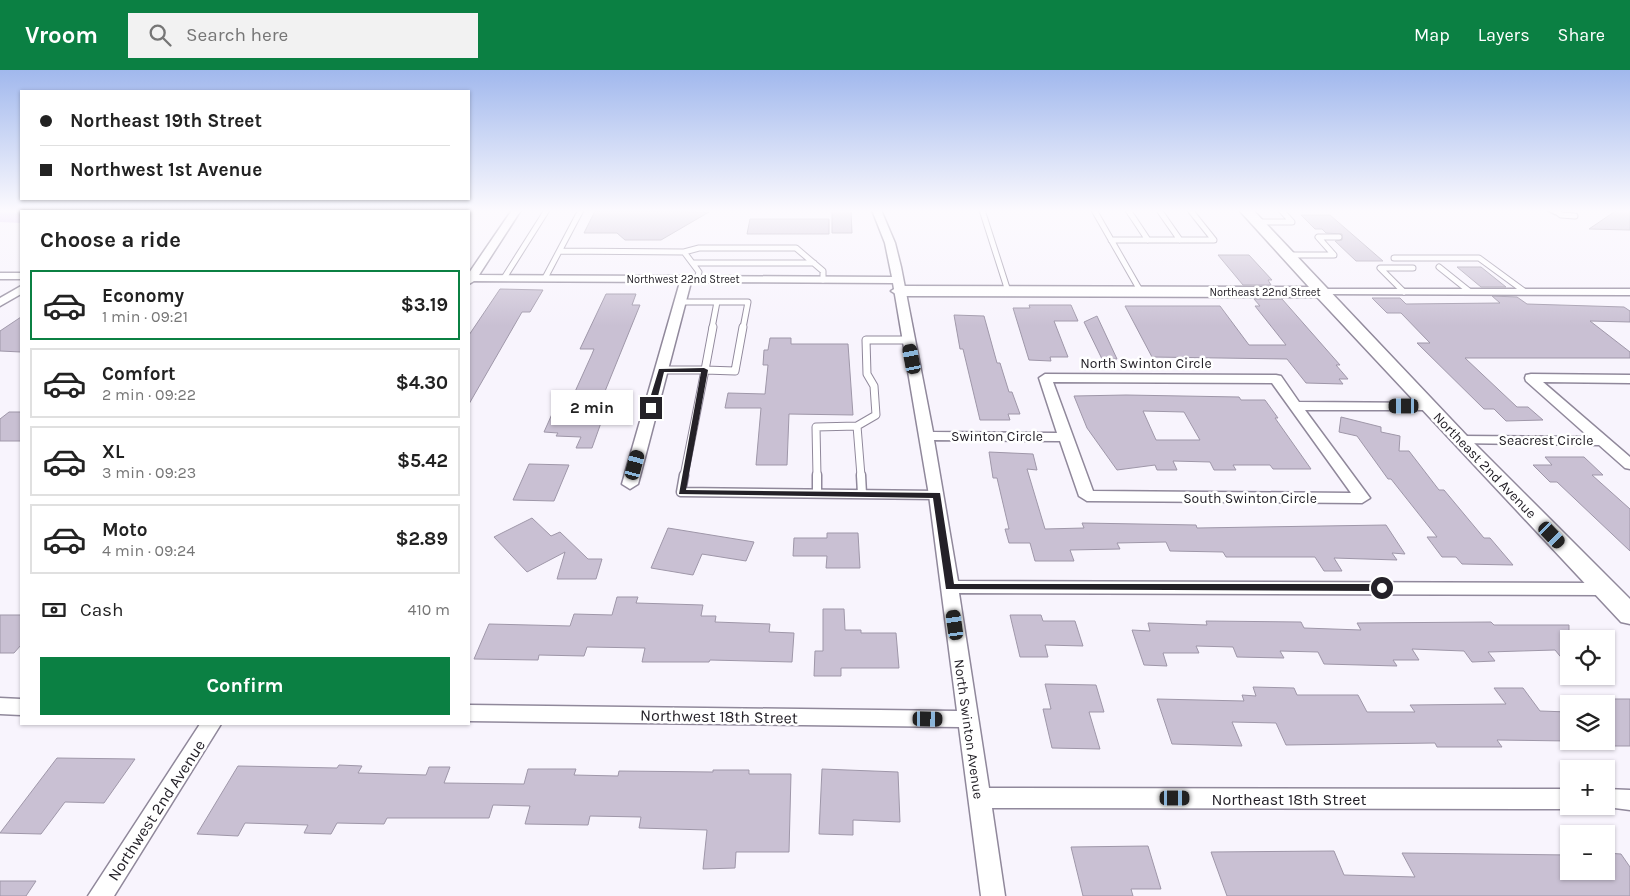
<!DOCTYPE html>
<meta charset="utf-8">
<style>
:root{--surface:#fff;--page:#f2f2f2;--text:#222;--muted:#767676;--line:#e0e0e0;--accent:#0b8043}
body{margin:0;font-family:Karla,sans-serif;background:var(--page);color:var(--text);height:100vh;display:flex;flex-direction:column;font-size:19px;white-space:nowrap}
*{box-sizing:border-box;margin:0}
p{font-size:16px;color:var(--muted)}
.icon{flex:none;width:28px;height:28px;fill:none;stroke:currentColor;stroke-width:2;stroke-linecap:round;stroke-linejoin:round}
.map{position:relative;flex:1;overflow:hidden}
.panel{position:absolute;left:20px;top:140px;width:450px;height:515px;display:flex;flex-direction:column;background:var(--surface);border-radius:0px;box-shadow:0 1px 4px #0004}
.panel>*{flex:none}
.guide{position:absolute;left:20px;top:20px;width:450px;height:110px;border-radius:0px;box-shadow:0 1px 4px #0004;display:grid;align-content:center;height:110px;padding:0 20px;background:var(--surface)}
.tools{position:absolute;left:1560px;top:560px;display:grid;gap:10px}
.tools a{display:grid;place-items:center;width:55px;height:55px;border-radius:0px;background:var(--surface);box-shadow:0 1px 4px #0004;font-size:25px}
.end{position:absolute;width:22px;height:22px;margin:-11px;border:6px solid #242128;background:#fff;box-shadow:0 0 0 2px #fff}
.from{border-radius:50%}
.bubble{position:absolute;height:35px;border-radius:0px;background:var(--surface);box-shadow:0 1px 4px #0004;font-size:16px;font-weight:700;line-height:35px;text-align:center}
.car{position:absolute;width:15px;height:30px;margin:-15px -8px;border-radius:6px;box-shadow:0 0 4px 1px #0007;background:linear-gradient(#222 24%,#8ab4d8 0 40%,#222 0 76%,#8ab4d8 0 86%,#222 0)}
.guide b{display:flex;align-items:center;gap:18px;height:48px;font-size:19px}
.guide b+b{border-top:1px solid var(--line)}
.guide i{width:12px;height:12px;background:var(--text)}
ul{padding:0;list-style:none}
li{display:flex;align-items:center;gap:15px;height:70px;margin:0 10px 8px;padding:0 10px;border:2px solid var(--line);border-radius:0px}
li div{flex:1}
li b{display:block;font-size:19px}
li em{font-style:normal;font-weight:700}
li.on{border-color:var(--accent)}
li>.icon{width:45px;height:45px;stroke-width:1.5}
h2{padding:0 20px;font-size:22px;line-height:60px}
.pay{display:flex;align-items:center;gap:12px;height:55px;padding:0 20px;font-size:19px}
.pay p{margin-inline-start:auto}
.primary-button{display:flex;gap:10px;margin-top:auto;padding:10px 20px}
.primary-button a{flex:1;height:58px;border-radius:0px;background:var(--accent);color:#fff;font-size:20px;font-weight:700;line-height:58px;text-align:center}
header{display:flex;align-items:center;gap:30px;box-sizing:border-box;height:70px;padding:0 25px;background:var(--accent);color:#fff}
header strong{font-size:24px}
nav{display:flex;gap:28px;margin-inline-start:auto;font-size:18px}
.search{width:350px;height:45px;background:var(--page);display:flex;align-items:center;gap:12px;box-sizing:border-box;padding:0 18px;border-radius:0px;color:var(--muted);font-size:19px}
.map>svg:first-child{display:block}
.water{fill:#d6bdf4}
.building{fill:#c9c0d3;stroke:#9f97a9;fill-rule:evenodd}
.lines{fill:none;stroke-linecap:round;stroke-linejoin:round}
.lane-far2-casing{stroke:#90889b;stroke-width:7}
.lane-far1-casing{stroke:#90889b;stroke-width:9}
.lane-casing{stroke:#90889b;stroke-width:11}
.street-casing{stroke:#90889b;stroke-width:3}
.secondary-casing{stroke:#90889b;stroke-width:3}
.lane-far2{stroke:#fff;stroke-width:5}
.lane-far1{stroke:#fff;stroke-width:7}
.lane{stroke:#fff;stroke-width:8}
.street{fill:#fff;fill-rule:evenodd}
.secondary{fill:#fff;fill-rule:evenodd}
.route{fill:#242128}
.labels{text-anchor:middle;stroke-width:5;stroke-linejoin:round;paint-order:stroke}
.far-street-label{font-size:11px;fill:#242128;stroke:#fff}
.street-label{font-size:14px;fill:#242128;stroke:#fff}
.near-street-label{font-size:16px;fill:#242128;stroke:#fff}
</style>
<header>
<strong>Vroom</strong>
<div class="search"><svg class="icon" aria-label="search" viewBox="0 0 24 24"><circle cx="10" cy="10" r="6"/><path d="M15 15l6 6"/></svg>Search here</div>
<nav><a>Map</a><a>Layers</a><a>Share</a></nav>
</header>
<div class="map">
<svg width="1630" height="826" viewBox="0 0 1630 826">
<rect width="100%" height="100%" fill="#f8f4fd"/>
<path class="water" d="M0,140H212L213,141H21V153L0,152Z"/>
<path class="building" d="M832,140H851L852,163H832Z
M1617,140H1630V160L1589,159Z
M595,141L709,142L661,170H625L617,163H584Z
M1301,145H1330L1383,191H1356L1335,171L1342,170V164L1326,163L1322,159H1315Z
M750,149H829V164H747Z
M1218,185H1249L1272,210H1268L1271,215H1243Z
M1457,197H1481L1506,217H1481Z
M500,219L543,220L530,242H522L469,334V265Z
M606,224H636L632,235H640L599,336H607L592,378H576L581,367L556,366L558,363L544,362L556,335H569L592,284L594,279H580Z
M1492,226L1517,227L1527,234L1624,237L1630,241V252L1590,251L1630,282V288H1465L1517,337H1528L1543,350L1506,351L1494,339H1484L1417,273H1430L1401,243H1387L1372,228H1400L1406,234L1500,233Z
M1254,229H1282L1340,295H1336L1348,309H1339L1343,314L1306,313L1287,289L1152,287L1125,236H1220L1249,275H1286L1255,236H1260Z
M1029,235H1071L1078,251H1054L1068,287H1050L1051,291L1029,290L1013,238H1030Z
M954,245L984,246L997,293H1000L1009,322H1012L1020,344H1008L1010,350H980L963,279H960Z
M1097,246L1117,289H1102L1084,252Z
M21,247V282L0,281V261Z
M770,268H791V274H848L853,345L789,344L787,395H756L761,338H725L728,323L765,324L768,295H763L764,280H768Z
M1126,325L1239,327L1241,330H1265L1278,348H1275L1311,399H1273L1270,395H1233L1236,400H1214L1210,392L1173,391L1177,400H1157L1155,395L1117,400L1087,358L1074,326ZM1143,341L1184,342L1200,370H1156Z
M9,342H21V371H0V349Z
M1341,347L1381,357V362L1400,366L1399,381H1409L1439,420H1444L1484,468H1490L1513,495L1462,494L1456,487H1442L1427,467H1437L1391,409H1388L1357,366L1339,362Z
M989,382L1033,384L1037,400L1027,399L1045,459L1084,458L1082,453L1196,455L1197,458L1386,455L1405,484L1392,483L1397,490L1334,488L1342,501H1324L1315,487H1226L1223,482L1170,481L1166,472L1117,473L1120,479L1070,480L1074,491H1035L1030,473H1009L1005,459H1009L997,408H993Z
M1545,387H1584L1603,405H1592L1630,439V481L1557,412H1550L1533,395H1552Z
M529,394L569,395L554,431L513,430Z
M532,448L551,466L560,462L588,489H602L596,509H557L565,482L527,502L494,467Z
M668,458L754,472L746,491L702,484L693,505L651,498Z
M827,463H858L860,498H826L827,486H793L794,468H827Z
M617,527H638L636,533L703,535L701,546H716L715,552L770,554L769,562L794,563L792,592L710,590L709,592H642L645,578L587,577L584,586L539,585L538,590L474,589L489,554L570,556L574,544L612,545Z
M823,539H844L845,560H861V563H896L899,598H841V606H814L815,581H823Z
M0,545H21V575L14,583H0Z
M1010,545H1041L1043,551H1075L1083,576L1045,575L1048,587H1020Z
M1206,551L1301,552L1304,558L1361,560L1357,553L1491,552L1494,555H1569V597L1555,580L1488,582L1495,591L1472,592L1464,581L1412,579L1419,590H1393L1397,596L1324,594L1318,582L1280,581L1284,588L1237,587L1233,577L1196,576L1199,583H1163L1167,596L1144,595L1132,560L1150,561L1148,553L1207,555Z
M1045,614L1096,615L1104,642H1089L1100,679L1052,678L1043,639H1051Z
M1253,617L1294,618L1297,625H1358L1367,642H1415L1410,635L1506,634L1494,618H1523L1540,641L1569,642V671L1497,670L1502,677H1437L1435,673L1286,675L1276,653L1232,652L1242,676L1172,674L1157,629L1244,631L1242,625L1256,626Z
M1606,629H1630V676H1613L1606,668Z
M57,688L135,689L104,733L65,732L41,764L0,763Z
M339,695L362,696L358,703L426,705L429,697H450L444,713L524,714L528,699H576L574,705L618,706L619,701L713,702V700H749V704H791L789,782H736L735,798L703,799L707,760L639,758L641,747L590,746L588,755L525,754L530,736L493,735L489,748H387L384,754L337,753L331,764L304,763L308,755L245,753L238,766L197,764L238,696L337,698Z
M822,699L898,702L900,752L853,750V765L819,764Z
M1148,776L1161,819H1131L1133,826H1083L1071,777Z
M1334,781L1344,805L1415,807L1402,783L1569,785V801H1606V783L1621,784L1630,797V826H1227L1211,782Z
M0,811H36L26,826H0Z"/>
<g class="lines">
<g class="lane-far2-casing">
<path id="lane-far2" d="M982,140L1008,221
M1094,140L1141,222
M1128,140L1148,170
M1159,140L1180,170
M1555,140L1561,145L1575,146
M1256,152H1292L1281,140
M1111,170H1214L1190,140
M560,181L684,182L699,202L697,209
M684,182L699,178H796L823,201V210
M1287,185H1334L1318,167H1339
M1394,188H1479L1524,221
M693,193H814
M1439,197L1469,221
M504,208L547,140
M545,208L581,140
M1404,222L1380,198H1413
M680,232H748L743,258
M712,258L717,232"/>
</g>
<g class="lane-far1-casing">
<path id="lane-far1" d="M661,300H705L713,257
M857,356L861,406
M684,406L705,300L735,301L743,257
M817,406L816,357L857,356L876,345L874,316L867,304L866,270H909"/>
</g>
<g class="lane-casing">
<path id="lane" d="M684,405L681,422L937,425
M817,405V423
M861,405L862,424"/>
</g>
<g class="street-casing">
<path id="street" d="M512,140H521L479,205L892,207L885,173L872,140H881L895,173L901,197L933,362L1057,363L1039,308L1045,304L1276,305L1281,306L1299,332L1434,333L1436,336L1434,339L1429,340H1305L1370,428L1362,433L1087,431L1079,426L1060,371L934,370L958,511L1604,513L1610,515L1613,519L1610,523L1604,525L959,523L989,718L1569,719V736H1576L1569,739L992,738L1005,826H981L959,657L469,651V635L957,641L929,425L893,213L691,212L638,414L630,419L622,414L680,212L474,211L469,214V203ZM1053,312L1272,313L1351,423L1093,421Z
M1547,140H1559L1560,141L1555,144Z
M0,203H21V209H0Z
M21,216V224L0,236V228Z
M1322,219H1630V225L1318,224V220Z
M1531,304L1630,305V313L1543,312L1630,387V399L1625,398L1599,375L1455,373L1453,370L1455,367L1460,366L1589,367L1526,311L1525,308L1526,305Z
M0,628L21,629V645L0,644Z
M200,654H221L114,826H88Z
M1606,719L1630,720V740L1599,736H1606Z"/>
</g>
<g class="secondary-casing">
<path id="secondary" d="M1239,140H1253L1467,366L1630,529V554L1621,552L1317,227L899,226L891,221L899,216L1309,217Z"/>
</g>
<use href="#lane-far2" class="lane-far2"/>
<use href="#lane-far1" class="lane-far1"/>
<use href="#lane" class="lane"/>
<use href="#street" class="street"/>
<use href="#secondary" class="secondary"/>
</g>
<linearGradient id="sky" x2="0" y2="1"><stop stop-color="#a1b8ed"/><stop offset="0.55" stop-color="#fcfafe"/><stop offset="1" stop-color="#fcfafe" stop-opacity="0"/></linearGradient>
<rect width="1630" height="256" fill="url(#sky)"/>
<path class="route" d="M704,298L708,300L686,420L940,423L954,514H1382L1387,518L1382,521L946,519L933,428L679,424L701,302H664L655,338L651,340L647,338L659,299Z"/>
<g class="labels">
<g class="far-street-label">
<text x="683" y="213">Northwest 22nd Street</text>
<text x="1265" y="226">Northeast 22nd Street</text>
</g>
<g class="street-label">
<text x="1146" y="298">North Swinton Circle</text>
<text x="997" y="371">Swinton Circle</text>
<text x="1546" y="375">Seacrest Circle</text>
<text transform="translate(1485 395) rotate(46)" y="5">Northeast 2nd Avenue</text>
<text x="1250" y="433">South Swinton Circle</text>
<text transform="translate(969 659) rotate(82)" y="5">North Swinton Avenue</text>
</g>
<g class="near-street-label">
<text transform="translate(719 646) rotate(1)" y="6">Northwest 18th Street</text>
<text x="1289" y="735">Northeast 18th Street</text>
<text transform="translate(156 740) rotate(-57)" y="6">Northwest 2nd Avenue</text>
</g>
</g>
</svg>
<div class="tools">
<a><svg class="icon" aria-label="locate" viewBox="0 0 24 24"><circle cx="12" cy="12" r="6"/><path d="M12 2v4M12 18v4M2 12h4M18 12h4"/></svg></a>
<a><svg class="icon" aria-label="layers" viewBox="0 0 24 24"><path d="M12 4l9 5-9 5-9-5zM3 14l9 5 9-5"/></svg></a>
<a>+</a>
<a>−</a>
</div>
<i class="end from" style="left:1382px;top:518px"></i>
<i class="end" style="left:651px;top:338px"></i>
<div class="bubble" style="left:551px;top:320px;width:82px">2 min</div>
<i class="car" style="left:912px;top:289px;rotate:349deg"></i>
<i class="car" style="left:1404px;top:336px;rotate:270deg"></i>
<i class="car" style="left:635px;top:395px;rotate:15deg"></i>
<i class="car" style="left:1552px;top:465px;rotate:136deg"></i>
<i class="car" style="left:955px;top:555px;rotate:352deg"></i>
<i class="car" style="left:928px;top:649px;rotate:91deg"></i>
<i class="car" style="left:1175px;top:728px;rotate:90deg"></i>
<div class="guide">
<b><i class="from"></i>Northeast 19th Street</b>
<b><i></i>Northwest 1st Avenue</b>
</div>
<section class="panel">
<h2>Choose a ride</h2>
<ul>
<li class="on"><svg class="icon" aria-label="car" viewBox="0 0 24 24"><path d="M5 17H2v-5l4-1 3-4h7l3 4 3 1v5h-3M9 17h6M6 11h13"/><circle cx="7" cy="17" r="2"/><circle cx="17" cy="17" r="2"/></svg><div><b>Economy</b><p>1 min · 09:21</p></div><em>$3.19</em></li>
<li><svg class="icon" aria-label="car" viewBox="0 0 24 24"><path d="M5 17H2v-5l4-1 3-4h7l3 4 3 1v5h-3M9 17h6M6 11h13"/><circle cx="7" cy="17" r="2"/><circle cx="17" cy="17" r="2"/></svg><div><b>Comfort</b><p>2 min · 09:22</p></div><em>$4.30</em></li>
<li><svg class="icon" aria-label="car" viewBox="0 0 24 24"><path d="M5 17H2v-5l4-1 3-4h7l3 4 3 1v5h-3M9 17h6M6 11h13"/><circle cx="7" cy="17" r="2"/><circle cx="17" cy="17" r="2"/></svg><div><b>XL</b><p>3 min · 09:23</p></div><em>$5.42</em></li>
<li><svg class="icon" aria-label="car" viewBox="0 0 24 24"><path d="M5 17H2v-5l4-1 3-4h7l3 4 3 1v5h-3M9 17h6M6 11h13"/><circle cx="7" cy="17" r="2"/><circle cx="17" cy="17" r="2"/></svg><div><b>Moto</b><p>4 min · 09:24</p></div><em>$2.89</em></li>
</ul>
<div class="pay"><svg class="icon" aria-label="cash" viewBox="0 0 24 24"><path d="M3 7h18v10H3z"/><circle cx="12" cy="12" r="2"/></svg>Cash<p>410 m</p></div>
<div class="primary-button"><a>Confirm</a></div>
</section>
</div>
